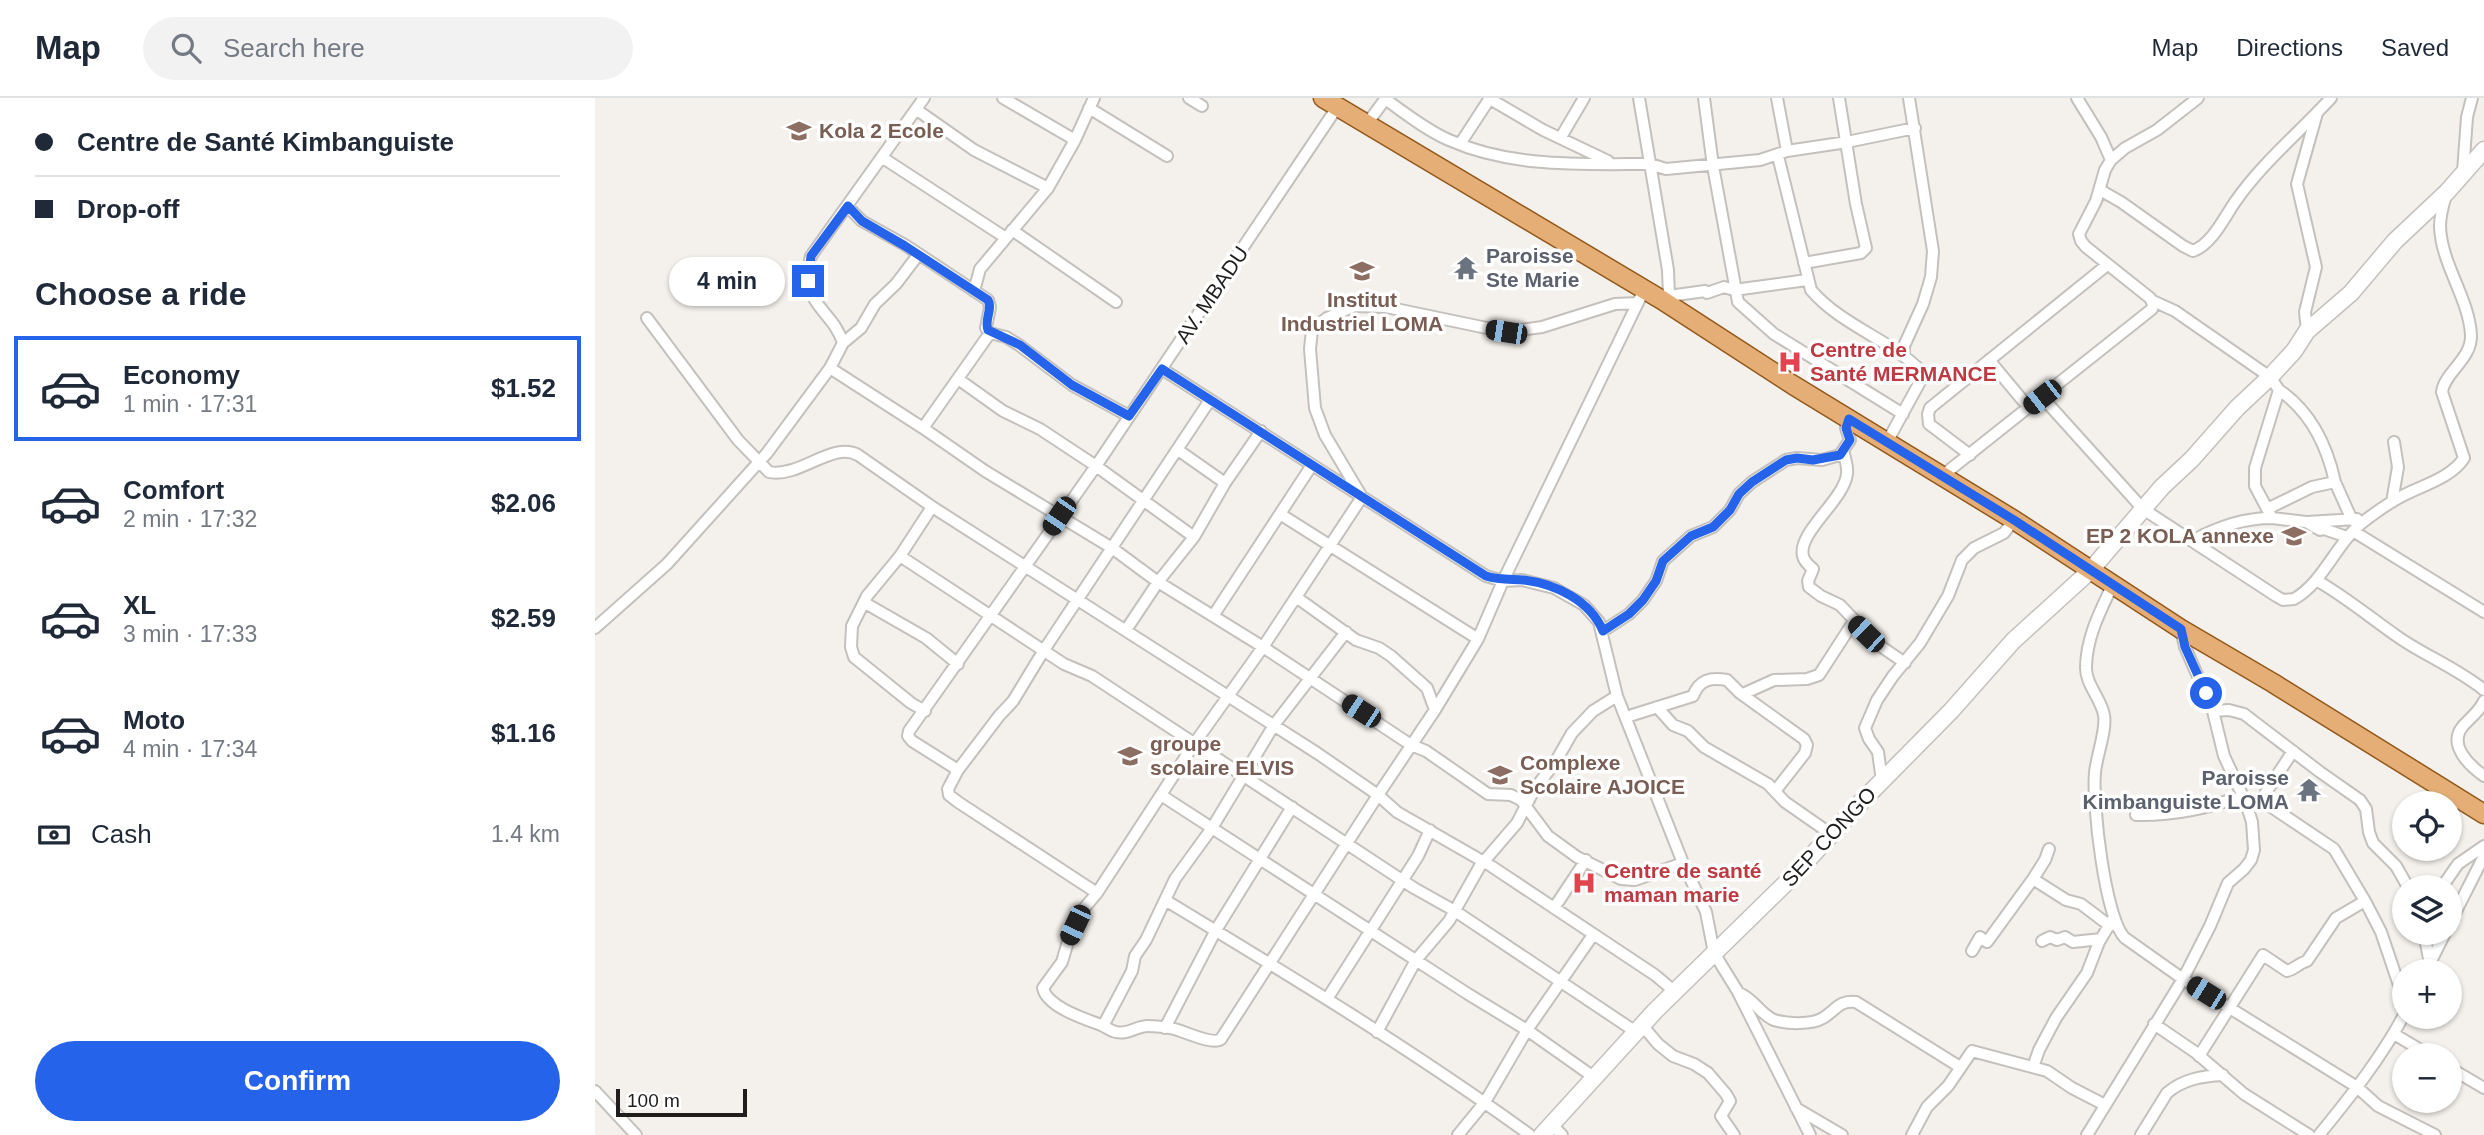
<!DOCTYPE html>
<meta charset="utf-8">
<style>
:root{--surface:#fff;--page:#f2f2f3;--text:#1f2937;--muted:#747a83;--line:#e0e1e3;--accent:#2563eb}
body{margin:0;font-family:Helvetica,sans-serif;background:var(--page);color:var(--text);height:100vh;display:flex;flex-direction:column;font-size:26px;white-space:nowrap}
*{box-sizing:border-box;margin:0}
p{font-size:23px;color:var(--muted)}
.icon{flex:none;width:38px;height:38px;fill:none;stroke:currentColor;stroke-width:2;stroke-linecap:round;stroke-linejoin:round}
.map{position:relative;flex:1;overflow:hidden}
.sheet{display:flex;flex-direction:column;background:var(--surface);width:595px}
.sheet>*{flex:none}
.top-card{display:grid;align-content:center;height:154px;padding:0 35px;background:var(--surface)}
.tools{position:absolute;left:1797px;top:693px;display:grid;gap:14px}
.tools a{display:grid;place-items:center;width:70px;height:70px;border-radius:50%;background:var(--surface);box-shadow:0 2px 5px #0004;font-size:35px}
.scale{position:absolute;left:21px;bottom:18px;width:131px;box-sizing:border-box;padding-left:7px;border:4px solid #1f1e1d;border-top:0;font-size:19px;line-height:24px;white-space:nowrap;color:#1f1e1d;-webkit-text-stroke:5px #fff;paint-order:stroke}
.end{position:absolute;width:32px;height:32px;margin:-16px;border:9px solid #2563eb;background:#fff;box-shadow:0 0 0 4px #fff}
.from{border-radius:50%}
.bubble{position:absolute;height:49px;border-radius:24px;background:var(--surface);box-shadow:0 2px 5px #0004;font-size:23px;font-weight:600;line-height:49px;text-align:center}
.car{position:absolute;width:21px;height:42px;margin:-21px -10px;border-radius:9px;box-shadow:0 0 5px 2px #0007;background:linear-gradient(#222 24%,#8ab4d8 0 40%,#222 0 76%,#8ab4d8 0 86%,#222 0)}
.top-card b{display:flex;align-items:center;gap:24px;height:66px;font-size:26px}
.top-card b+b{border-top:2px solid var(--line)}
.top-card i{width:18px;height:18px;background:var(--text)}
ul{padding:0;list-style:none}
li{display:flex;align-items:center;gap:21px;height:105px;margin:0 14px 10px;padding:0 21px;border:4px solid transparent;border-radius:0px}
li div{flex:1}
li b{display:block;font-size:26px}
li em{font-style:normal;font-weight:600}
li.current{border-color:var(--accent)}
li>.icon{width:63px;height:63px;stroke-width:1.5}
h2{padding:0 35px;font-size:32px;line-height:84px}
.pay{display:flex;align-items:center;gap:18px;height:77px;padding:0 35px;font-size:26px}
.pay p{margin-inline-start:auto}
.action{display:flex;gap:14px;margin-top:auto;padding:14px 35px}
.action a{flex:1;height:80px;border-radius:42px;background:var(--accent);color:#fff;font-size:28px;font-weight:600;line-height:80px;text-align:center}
header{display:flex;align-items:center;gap:42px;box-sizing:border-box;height:98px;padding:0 35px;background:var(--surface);border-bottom:2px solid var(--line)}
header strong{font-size:33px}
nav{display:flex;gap:38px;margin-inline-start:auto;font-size:24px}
.search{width:490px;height:63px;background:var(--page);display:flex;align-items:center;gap:18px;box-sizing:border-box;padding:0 24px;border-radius:38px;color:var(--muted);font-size:26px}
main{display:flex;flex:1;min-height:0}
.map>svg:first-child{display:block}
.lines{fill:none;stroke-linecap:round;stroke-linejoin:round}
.street-casing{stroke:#c4c1bd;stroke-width:14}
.secondary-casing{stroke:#c4c1bd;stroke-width:19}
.primary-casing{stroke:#93581b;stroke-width:21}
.street{stroke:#fff;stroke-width:10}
.secondary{stroke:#fff;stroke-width:16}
.primary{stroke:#e4ae76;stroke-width:18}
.route{stroke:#2563eb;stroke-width:9}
.labels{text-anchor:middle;stroke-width:7;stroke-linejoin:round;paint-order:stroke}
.education-label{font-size:21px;font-weight:bold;fill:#785e54;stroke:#fff;text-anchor:start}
.worship-label{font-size:21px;font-weight:bold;fill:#5b616d;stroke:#fff;text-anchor:start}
.street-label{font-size:21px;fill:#1f1e1d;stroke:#fff}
.health-label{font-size:21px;font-weight:bold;fill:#be3a42;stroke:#fff;text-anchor:start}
</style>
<header>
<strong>Map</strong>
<div class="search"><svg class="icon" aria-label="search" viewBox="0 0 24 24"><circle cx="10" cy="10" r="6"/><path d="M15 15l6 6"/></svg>Search here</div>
<nav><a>Map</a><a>Directions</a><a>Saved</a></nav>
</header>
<main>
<section class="sheet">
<div class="top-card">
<b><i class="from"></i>Centre de Santé Kimbanguiste</b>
<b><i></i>Drop-off</b>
</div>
<h2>Choose a ride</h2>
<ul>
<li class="current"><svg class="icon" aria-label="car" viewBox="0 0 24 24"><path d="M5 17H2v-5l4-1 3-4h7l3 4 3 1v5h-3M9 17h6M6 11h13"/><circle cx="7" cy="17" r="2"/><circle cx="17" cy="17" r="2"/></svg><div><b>Economy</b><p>1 min · 17:31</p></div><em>$1.52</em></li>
<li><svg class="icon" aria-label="car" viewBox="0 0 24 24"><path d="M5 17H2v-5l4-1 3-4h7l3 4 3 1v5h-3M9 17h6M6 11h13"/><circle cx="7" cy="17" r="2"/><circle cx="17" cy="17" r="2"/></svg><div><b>Comfort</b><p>2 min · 17:32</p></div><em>$2.06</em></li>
<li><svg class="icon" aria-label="car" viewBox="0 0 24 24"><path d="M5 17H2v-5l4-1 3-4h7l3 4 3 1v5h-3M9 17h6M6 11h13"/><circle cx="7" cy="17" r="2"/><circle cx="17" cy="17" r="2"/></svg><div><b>XL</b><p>3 min · 17:33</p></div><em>$2.59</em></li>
<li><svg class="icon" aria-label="car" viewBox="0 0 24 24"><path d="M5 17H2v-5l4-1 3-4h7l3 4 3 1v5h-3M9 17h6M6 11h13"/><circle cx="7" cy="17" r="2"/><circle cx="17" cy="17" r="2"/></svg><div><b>Moto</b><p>4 min · 17:34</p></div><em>$1.16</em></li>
</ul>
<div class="pay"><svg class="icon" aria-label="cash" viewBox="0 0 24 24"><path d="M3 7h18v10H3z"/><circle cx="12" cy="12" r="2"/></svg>Cash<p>1.4 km</p></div>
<div class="action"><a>Confirm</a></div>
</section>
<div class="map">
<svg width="1889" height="1037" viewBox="0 0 1889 1037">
<rect width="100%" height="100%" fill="#f4f1ec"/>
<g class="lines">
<g class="street-casing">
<path id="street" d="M408,0L480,42
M594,0L607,8
M1044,0L1073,172L1074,198L1067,202
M1109,0L1118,68L1143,204L1179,236L1308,316
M1182,0L1192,53
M1482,0L1506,39L1516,62
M790,1C810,15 831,32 854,42C917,70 987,66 1055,66L1071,71L1165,62L1192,53L1252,44L1320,30
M895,1L948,32L1013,63
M494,10L572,58
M322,12L379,52L453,90
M771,27L791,0
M966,39L989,0
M865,46L895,0
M1183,58L1216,192C1247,228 1295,241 1327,274L1326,282L1292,344
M288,60L411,140
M1868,74L1872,19L1877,0
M1505,92L1526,104L1588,148L1598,153C1617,146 1629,120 1640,104C1667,65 1704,35 1736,0
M253,109L267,123L310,147L393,202L395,209L391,230L395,235L411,239L424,247L477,287L534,318
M417,132L521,204
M1209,165L1266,155L1271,150L1261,106L1244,0
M379,193L385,171L453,90L480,42L499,0
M1074,198L1110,193L1112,195L1129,189L1139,192L1212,182
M1558,203L1580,213L1675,279L1684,292L1660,370V388L1677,420L1711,424L1725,432L1729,431L1752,439
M1043,205L1020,206L947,229L911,234L791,209L760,208L732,220L717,232L715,251L720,310L730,337L767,399L668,549L599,646L502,795L486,814L474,840L467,864L448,890C452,909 490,921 506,927C511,929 516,933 521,934C533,937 541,928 553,928C560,928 568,929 575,930C588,932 617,948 626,941L783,697L840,612L883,541L908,483L1049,192
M52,220L143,342L174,374C205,380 237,343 263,357L339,410L722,655L783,697L802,714L896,768L1060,877L1079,893
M1712,233L1710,214L1721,169L1702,86L1722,15
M248,245L266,230L280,206L301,186L323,157
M1309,257V248L1328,206L1336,179L1338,153L1314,0
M1394,262L1434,310
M235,270L328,330L390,373L517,450L563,484L668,549L816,647L831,653L893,696L916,697L926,702L953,738L982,759L1026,781L1040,782L1088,765
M567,271L891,478L908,483L927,482L959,490L989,507L1004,524L1022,598L1088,765L1111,814L1119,855L1143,894L1215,1037
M363,281L408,313L445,331L501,368L599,439
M1684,292C1715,313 1732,348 1740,384
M1447,299L1548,411L1681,498L1688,502L1699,501C1729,484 1741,445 1768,424C1781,414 1795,404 1809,397C1829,387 1857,379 1869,360L1847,294C1849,275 1877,261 1876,237C1874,200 1846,166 1845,128C1845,118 1848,107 1851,97
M328,330L395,235
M583,352L630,385
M1248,353C1250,360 1253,368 1252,376C1249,402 1202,435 1208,458C1209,464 1214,467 1218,471L1213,483L1214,489L1226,498L1245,507L1281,545L1310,565
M1375,357L1334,326L1333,316L1335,310L1512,167
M1347,378L1557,211L1558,206L1555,200L1491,149L1486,143L1484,136L1501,103L1510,72L1516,62L1530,50L1562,32L1603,0
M1797,404L1803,369L1799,344
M1672,411L1717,389L1740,384L1757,422
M685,416L883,541
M1712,424L1762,421
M1758,433L1889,514
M1597,443C1622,429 1648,420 1677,420
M305,458L469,566L497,578L819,790L860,813L1041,934
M1721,482C1751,499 1777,521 1806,541C1833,559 1863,571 1889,592
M1517,488C1505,514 1492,538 1491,568C1490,586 1506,600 1509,617C1512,632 1501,659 1500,675C1497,704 1510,821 1530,840L1588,881L1762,989L1783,1008L1840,1037
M701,499L761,542L784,550L796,558L832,590L840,612
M270,505L331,540L363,566
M618,518L717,367
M0,530L72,466L172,355L235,270L248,245C237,210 203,207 216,158L329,0
M531,532L563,484L599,439L630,385L666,333
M1008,533L1034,516L1048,502L1061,483L1068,463L1096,438L1118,429L1135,412L1144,396L1157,384L1191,362L1202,360L1227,362L1245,357L1255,342L1251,330L1254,321
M1148,596L1179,582L1212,581L1224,577L1259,523
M1889,603C1884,614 1876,619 1868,628C1852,647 1875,668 1889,678
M1062,609L1078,627L1093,633L1109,649L1173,686L1190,704L1236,736
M330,613L316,605L259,559L256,549L257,528L272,498L305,458L335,412L339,410
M1618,613L1634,612L1649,616L1725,674L1765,702L1771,711L1774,734L1778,745L1801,768L1813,789
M1031,619L1098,598C1104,582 1115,579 1132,582L1145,595L1209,641L1212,647L1210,655L1181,692
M363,672L317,643L313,638L314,633L501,368L743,8
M1287,683L1283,654L1274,641L1270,630L1282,602L1298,578L1325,545L1353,498L1367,462L1379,450L1409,435L1419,422
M566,697L873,896L932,932L1000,980
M1541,717C1579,718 1612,710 1648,698
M1454,751L1450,762L1438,781L1471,802L1486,806L1515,828
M1847,789L1863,766L1889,748
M502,795L363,704L354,697L353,691L363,672L404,618L418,603L449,552L615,302
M570,802C694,877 818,952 935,1037
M1770,803L1786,834L1810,905
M959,810L991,762
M1855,825L1889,758
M1829,835L1835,866
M1447,843L1455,839L1462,842L1470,839L1478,844L1506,841
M1377,853L1385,839L1392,844L1438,781
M1831,873L1850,835
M1144,895C1159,901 1165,916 1179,922C1192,926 1216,927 1228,920C1241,912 1244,902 1261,904L1365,969
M732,901L823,758L835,732
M1559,926L1600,954L1649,996L1714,1037
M1047,927L1063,946L1078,958L1099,966L1113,975L1131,996L1135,1003L1126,1018L1139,1037
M508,928L537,873L540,858L551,842L580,781L617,730L679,627L751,534
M570,930L621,832L697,709
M782,934L821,862L854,823L885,768L922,725L939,692L961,663L977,635L998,613L1022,598
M1799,936L1834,957
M1604,958L1668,857L1692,873C1700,871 1704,865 1712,863L1741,820L1770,803L1739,751L1666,702L1698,653
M1438,969L1444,952L1461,920L1492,875L1504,844L1519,819
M1855,970L1889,990
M0,993L41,1037
M1201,1010L1247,1037
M957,1027L967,1037
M863,1037L890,1004L932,932L998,837
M1317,1037L1332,1009L1353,988L1377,953L1452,973L1477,990L1510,1007
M1492,1037L1588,881L1615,828L1633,785L1649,771L1656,762L1659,752L1657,724L1651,705L1629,658L1618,613L1590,549L1586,531
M1546,1037L1572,995C1588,981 1608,978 1628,977
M1724,1037C1755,999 1787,959 1810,915"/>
</g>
<g class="secondary-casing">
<path id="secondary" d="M947,1037L1060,913L1197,779L1268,702L1356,613L1418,543L1495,473L1567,389L1597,361L1642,310L1675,279L1699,253L1712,233L1756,195L1800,143L1852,94L1889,52"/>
</g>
<g class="primary-casing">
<path id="primary" d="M728,0L1067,202L1198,287L1419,422L1586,531L1678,585L1889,716"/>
</g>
<use href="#street" class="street"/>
<use href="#secondary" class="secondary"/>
<use href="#primary" class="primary"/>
</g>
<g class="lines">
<path class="route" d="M213,183L216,158L253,108L267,123L310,148L393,202C398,211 389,222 393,232L425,247L477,287L534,318L567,271L891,478C904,482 915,481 929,482C960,486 995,502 1008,533L1034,516L1048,502L1061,483L1068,463L1096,438L1118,429L1135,412L1144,396L1157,384L1191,362L1202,360L1218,362L1245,357L1255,342L1251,330L1254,321L1419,422L1586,531L1590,549L1611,595"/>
</g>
<defs>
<g id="school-bare" transform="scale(1.89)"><path d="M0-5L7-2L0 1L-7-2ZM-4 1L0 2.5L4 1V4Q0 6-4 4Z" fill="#8d6e63" stroke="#fff" stroke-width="2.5" paint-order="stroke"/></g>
<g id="temple-bare" transform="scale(1.89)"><path d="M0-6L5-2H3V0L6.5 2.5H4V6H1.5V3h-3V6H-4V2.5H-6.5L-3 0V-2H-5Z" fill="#6b7280" stroke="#fff" stroke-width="2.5" paint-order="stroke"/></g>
<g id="hospital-bare" transform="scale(1.89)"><path d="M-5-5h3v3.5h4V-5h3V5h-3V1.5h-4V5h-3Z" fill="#e0444e" stroke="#fff" stroke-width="2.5" paint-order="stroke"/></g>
</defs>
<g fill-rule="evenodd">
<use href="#school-bare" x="204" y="33"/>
<use href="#temple-bare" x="871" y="170"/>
<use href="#school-bare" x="767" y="173"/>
<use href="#hospital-bare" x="1195" y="264"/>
<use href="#school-bare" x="1699" y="438"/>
<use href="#school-bare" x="535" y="658"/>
<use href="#school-bare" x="905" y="677"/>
<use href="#temple-bare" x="1714" y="692"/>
<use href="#hospital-bare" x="989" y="785"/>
</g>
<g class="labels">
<g class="education-label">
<text x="224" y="40">Kola 2 Ecole</text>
<text x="767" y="209" text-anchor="middle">Institut<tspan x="767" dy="24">Industriel LOMA</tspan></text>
<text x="1679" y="445" text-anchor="end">EP 2 KOLA annexe</text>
<text x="555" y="653">groupe<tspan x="555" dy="24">scolaire ELVIS</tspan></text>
<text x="925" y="672">Complexe<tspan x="925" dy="24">Scolaire AJOICE</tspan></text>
</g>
<g class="worship-label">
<text x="891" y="165">Paroisse<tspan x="891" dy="24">Ste Marie</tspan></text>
<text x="1694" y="687" text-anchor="end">Paroisse<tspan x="1694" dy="24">Kimbanguiste LOMA</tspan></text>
</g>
<g class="street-label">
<text transform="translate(617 197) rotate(-56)" y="7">AV. MBADU</text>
<text transform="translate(1234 739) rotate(-47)" y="7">SEP CONGO</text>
</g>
<g class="health-label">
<text x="1215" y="259">Centre de<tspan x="1215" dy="24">Santé MERMANCE</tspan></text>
<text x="1009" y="780">Centre de santé<tspan x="1009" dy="24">maman marie</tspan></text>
</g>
</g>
</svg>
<div class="tools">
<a><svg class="icon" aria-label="locate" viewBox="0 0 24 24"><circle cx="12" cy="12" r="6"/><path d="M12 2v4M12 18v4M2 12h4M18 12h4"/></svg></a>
<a><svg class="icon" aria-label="layers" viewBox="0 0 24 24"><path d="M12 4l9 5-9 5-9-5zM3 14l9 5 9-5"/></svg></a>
<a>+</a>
<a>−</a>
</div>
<div class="scale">100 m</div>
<i class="end from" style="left:1611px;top:595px"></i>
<i class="end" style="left:213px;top:183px"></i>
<div class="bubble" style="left:74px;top:159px;width:116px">4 min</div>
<i class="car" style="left:911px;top:234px;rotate:279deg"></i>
<i class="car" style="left:1447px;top:299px;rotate:232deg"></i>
<i class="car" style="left:464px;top:418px;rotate:214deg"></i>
<i class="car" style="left:1271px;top:536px;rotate:314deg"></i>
<i class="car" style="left:766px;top:613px;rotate:303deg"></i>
<i class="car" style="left:480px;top:827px;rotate:205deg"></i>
<i class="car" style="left:1611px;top:895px;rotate:302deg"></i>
</div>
</main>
